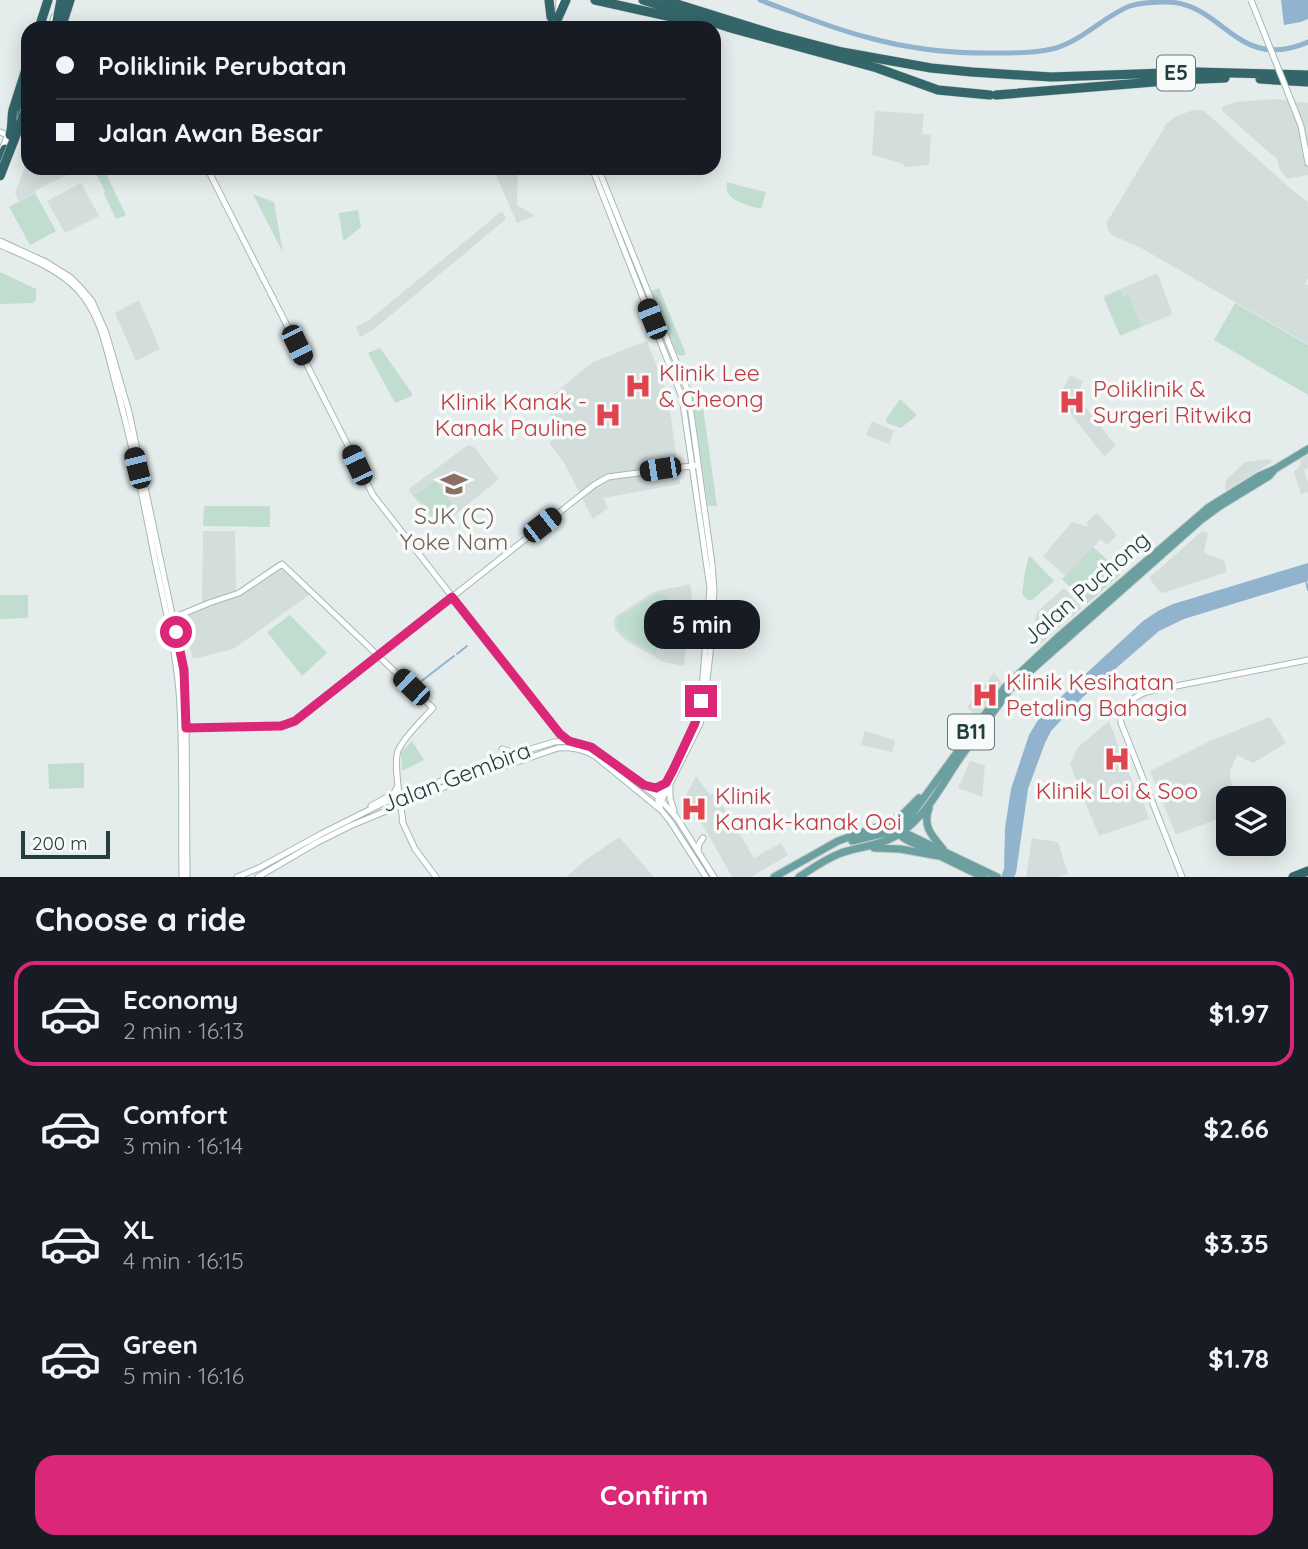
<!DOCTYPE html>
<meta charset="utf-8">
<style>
:root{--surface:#171b24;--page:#242831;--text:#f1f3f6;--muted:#9ea1a6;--line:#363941;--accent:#db2777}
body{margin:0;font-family:Quicksand,sans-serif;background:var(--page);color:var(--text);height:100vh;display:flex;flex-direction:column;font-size:26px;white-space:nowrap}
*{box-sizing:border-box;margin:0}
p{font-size:23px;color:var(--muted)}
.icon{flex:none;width:38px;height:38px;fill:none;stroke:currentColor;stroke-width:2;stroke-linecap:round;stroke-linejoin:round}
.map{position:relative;height:877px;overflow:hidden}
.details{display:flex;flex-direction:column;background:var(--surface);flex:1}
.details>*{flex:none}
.top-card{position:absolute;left:21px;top:21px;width:700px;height:154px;border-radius:21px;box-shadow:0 4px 18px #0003;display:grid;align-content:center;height:154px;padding:0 35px;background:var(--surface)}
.tools{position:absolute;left:1216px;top:786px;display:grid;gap:14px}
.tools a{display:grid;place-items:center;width:70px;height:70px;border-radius:14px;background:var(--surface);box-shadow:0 4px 18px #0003;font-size:35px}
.scale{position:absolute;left:21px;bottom:18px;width:89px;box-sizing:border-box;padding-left:7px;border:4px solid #253e3e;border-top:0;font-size:19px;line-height:24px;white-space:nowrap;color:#253e3e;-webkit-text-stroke:5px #f6faf9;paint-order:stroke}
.end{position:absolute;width:32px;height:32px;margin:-16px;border:9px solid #db2777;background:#fff;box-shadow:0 0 0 4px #fff}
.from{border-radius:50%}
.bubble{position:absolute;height:49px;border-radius:21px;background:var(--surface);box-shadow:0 4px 18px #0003;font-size:23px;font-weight:800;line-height:49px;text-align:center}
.car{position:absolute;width:21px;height:42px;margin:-21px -10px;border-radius:9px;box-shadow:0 0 5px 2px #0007;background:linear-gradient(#222 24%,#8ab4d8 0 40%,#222 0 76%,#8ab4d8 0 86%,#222 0)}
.top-card b{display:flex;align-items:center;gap:24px;height:66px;font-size:26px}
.top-card b+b{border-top:2px solid var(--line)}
.top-card i{width:18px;height:18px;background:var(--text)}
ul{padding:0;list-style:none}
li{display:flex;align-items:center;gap:21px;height:105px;margin:0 14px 10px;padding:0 21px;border:4px solid transparent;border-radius:21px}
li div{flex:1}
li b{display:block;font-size:26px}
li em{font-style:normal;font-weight:800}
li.active{border-color:var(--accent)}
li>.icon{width:63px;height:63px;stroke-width:1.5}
h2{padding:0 35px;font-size:32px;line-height:84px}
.action{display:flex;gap:14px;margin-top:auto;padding:14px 35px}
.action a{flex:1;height:80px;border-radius:21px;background:var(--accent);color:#fff;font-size:28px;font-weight:800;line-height:80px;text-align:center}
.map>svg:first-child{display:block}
.built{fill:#d3dddb}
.green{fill:#c0ddd0}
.water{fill:#91b3ce}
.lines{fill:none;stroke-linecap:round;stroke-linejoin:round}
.stream{stroke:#91b3ce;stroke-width:2}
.river{stroke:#91b3ce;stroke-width:5}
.secondary-casing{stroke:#a4b8b7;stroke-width:7}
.primary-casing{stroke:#c2c9c9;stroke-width:9}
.highway-casing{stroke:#c2c9c9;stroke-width:10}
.secondary{stroke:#fff;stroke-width:5}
.primary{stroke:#6c9fa0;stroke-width:7}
.highway{stroke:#336569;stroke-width:9}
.secondary-bridge-casing{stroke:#a4b8b7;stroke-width:7;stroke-linecap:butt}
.highway-bridge-casing{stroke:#c2c9c9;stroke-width:10;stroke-linecap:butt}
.secondary-bridge{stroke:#fff;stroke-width:5}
.highway-bridge{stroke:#336569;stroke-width:9}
.route{stroke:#db2777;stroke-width:9}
.labels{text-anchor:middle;stroke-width:7;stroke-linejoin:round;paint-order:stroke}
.shield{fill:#f6faf9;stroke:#647676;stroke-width:2}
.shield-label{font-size:21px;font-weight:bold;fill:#253e3e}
.health-label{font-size:23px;fill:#be3a42;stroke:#f6faf9;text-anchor:start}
.education-label{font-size:23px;fill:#785e54;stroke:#f6faf9}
.street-label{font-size:23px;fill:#253e3e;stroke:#f6faf9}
</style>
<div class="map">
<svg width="1308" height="877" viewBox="0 0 1308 877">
<rect width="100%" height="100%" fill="#e5edec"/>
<path class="built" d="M1275,99L1308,103V175L1287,179L1279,168L1277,159L1223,112L1222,109L1223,106L1237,102Z
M1193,110H1203L1291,189L1308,202V278L1305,284L1308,285V344L1141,248L1112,235L1107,228V222L1167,123L1175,117Z
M875,111L924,114L922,134L931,135L929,165L906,167L903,164L872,155Z
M28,158V168H73L75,171L36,190V192L19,201L15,193Z
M493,168H518L517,205L535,216L517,223Z
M81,183L99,216L65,233L47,201Z
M502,211L506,219L373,330L360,337L356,327L369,320Z
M1156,274L1158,275L1172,312L1171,315L1120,336L1103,296Z
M139,300L160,349L136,361L115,313Z
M647,341L668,396L680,484L603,498L608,508L593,519L563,461L549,443L561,431L545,408L546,400L593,362Z
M1070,375L1083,381L1079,390L1081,401L1116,446L1104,456L1069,412L1064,403L1063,389Z
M872,421L894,431L889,444L866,435Z
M468,445L474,447L498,478V480L441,526H438L409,491L410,488Z
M1308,455V468L1304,470L1308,483V492L1301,494L1294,472L1301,464L1300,460Z
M1270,459L1272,462L1226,491L1225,487L1226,480L1245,462Z
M1097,513L1117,535L1107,545L1101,539L1065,576L1043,556L1072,522L1089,527L1086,523Z
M203,531H235L236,591L277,562L308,592L309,595L233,649L193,659L181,616L202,607Z
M1202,531L1208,533L1204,552L1206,554L1224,560L1227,572L1163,593L1160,592L1149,578Z
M690,584L692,593L684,666L664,662L625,640L615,630L614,620L616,616L654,592Z
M1064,588L1082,608L1037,647L1031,645L1029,642L1037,612Z
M994,673L1000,680L1001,683L977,717L967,707Z
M1270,717L1286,743L1253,763L1237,755L1230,771V778L1235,791L1241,798H1228V815L1176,835L1150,771L1210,741Z
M1109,721L1140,802H1143L1149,818L1148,819L1099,836L1070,764L1077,748Z
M865,731L894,740L895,742L892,752L861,745Z
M970,761L985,765L982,797L958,788Z
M696,776L710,795L715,793L754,858L781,843L788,855L751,877H732L686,795Z
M619,837L654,877H566L587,859Z
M1032,838L1058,842L1068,874L1057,877H1026Z"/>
<path class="green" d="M93,168H103L126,215L116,219L104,194L105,191Z
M727,182L741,186L766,192L761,209C747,205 722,200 727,182Z
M35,193L56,231L30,245L9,207Z
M253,194L274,202L283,253Z
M358,210L361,227L345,240H343L339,213Z
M0,272L36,289V300L33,303L0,304Z
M659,288L686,354L682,356L677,354L651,291Z
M1121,291L1123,297L1128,295L1141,326L1120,335L1104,298Z
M1235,303L1308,345V395L1214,340Z
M380,348L412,393V396L395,403L368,353Z
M695,393H701L717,506H708L692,397Z
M900,399L917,415L901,428L887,423L886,419Z
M435,481L458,511L440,523L414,495Z
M204,506H270V527L203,526Z
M1093,547L1120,571V575L1088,603H1085L1062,579Z
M1029,555L1054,581L1032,600H1028L1022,594L1025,572Z
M668,594L663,648H657L656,654L627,638L617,628L618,618L654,595Z
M0,595H28V618L0,619Z
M290,615L327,653L302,676L267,632Z
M412,741L424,760L402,771L401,752Z
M84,763V788L49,789L48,764Z"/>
<path class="water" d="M1281,0H1308V19L1301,22L1284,25Z
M1308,563V581L1184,619L1159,631L1084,696L1051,731L1045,743L1028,789L1016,873L1014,877H1001L1004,869L1005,828L1011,789L1029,735L1038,720L1066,692L1143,621L1158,611L1173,604Z"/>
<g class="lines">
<path class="stream" d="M1306,581L1308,590
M457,654L467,646
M415,686L454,656"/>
<path class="river" d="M760,0C795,13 830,28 866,37C909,49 953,54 998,53C1017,53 1037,53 1056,48C1083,40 1104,16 1130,6C1142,2 1155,2 1167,2C1224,3 1237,73 1308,42"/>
<g class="secondary-casing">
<path id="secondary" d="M51,28L54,17
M558,28L559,0
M1294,108L1301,126L1308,163
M0,132L10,136
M1,152L9,132
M207,168L373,495L556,730L569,741
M592,168L682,397L710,588L701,701C694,735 675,767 658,797V802L661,810
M598,168L688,391L712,564L714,590L710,654L703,714L700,724L662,800
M0,241L46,262L70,277L81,288L92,301L106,333L129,412L182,661L186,707L187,877
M0,245C27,257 57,268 78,290C100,314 106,347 114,378C131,438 143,499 155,560C165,608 178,657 180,707C183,763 181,820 182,877
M173,618L209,603L239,593L282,564L433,708C424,718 402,739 398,751C393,765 401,805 403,822
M186,728L281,725L295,721L594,485L608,477L698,465
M502,749L515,753
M670,787V798L674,811
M371,806L394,793L397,787
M402,821L415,849L436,877
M698,851L699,844L703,838
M237,877L259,868L321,834L381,804L504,757L554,742L569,741L591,747L658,797L677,818L714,877
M258,877L316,843L350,826L444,787L558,748C572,747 582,749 595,756L661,810L670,821L706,877
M1182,877L1121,723C1119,707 1132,698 1146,692L1308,660"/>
</g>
<g class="primary-casing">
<path id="primary" d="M929,808C922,826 932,836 943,849
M899,834L900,826L912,814L1005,687L1057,638L1209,507L1259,476L1275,469L1308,449
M899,834L905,839L983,877
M852,841L894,831L903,832L997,877
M874,848L900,849L939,856
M774,877L838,841L888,823L901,816L919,798
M799,877C813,868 825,859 841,853C861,846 885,845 902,832C930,812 945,778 965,751C979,730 995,711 1009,690L1201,520L1220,506L1269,476L1275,469"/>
</g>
<g class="highway-casing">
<path id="highway" d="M549,0L551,17
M595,0L708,25
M643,0L734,29L877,68L938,90L990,95
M664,0L773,34L842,52L931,68L972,72L1051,77L1195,72L1308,75
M558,18L566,0
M56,26L61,0
M39,28L48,0
M61,28L70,0
M1260,79L1308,82
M996,95L1178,80L1225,78
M13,110L28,63
M13,126L28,87
M0,162L5,149
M1293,877L1308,871"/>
</g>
<use href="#secondary" class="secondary"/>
<use href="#primary" class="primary"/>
<use href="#highway" class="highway"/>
<g class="secondary-bridge-casing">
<path id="secondary-bridge" d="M1251,0L1294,108"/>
</g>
<g class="highway-bridge-casing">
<path id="highway-bridge" d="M10,135C13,126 11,119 13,110
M0,176L28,104"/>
</g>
<use href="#secondary-bridge" class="secondary-bridge"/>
<use href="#highway-bridge" class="highway-bridge"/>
</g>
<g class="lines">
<path class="route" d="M176,632L184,670L186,728L281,726L295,721L452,597L560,734L569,741L591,747L644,785L656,788L666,783L673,770L695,723L701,701"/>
</g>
<defs>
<g id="hospital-bare" transform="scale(2.1)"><path d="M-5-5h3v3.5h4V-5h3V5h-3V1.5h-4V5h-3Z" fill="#e0444e" stroke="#f6faf9" stroke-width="2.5" paint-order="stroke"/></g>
<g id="school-bare" transform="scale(2.1)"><path d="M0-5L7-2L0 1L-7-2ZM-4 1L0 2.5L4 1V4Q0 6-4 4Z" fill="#8d6e63" stroke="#f6faf9" stroke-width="2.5" paint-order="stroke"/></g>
</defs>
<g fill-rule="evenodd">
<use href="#hospital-bare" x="638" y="386"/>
<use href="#hospital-bare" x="1072" y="402"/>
<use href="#hospital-bare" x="608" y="415"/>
<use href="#school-bare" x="454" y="484"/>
<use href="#hospital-bare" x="985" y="695"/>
<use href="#hospital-bare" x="1117" y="759"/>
<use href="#hospital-bare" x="694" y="809"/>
</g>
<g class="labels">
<g class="shield">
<rect x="1157" y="55.5" width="38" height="35" rx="5"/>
<rect x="948" y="714.5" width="46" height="35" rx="5"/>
</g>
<g class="shield-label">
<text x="1176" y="80">E5</text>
<text x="971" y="739">B11</text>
</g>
<g class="health-label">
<text x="659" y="381">Klinik Lee<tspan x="659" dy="26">&amp; Cheong</tspan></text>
<text x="1093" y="397">Poliklinik &amp;<tspan x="1093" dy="26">Surgeri Ritwika</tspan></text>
<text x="587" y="410" text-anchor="end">Klinik Kanak -<tspan x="587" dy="26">Kanak Pauline</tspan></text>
<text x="1006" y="690">Klinik Kesihatan<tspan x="1006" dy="26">Petaling Bahagia</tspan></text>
<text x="1117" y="799" text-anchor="middle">Klinik Loi &amp; Soo</text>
<text x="715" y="804">Klinik<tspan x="715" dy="26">Kanak-kanak Ooi</tspan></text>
</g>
<g class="education-label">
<text x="454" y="524">SJK (C)<tspan x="454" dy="26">Yoke Nam</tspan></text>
</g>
<g class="street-label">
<text transform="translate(1086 588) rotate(-41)" y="8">Jalan Puchong</text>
<text transform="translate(456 777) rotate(-21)" y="8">Jalan Gembira</text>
</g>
</g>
</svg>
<div class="tools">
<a><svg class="icon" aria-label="layers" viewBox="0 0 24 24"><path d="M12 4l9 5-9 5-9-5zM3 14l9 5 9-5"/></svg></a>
</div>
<div class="scale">200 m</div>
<i class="end from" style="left:176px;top:632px"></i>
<i class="end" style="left:701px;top:701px"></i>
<div class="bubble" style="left:644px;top:600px;width:116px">5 min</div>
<i class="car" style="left:652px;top:319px;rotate:338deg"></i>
<i class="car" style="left:297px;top:345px;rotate:154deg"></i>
<i class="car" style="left:357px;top:465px;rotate:335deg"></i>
<i class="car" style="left:137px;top:468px;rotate:346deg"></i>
<i class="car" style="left:660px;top:469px;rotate:261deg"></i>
<i class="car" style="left:542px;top:525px;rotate:52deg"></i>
<i class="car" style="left:411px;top:687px;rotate:314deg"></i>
<div class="top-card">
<b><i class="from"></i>Poliklinik Perubatan</b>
<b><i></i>Jalan Awan Besar</b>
</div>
</div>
<section class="details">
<h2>Choose a ride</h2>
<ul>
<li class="active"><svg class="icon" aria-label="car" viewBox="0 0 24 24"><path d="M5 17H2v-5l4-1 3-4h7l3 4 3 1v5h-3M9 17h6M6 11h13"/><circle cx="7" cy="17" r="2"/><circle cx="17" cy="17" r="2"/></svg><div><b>Economy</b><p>2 min · 16:13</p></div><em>$1.97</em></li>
<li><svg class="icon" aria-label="car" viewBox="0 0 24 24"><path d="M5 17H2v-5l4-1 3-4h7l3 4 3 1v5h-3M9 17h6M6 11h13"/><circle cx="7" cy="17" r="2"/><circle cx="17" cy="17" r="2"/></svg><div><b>Comfort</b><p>3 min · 16:14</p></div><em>$2.66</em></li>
<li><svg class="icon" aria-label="car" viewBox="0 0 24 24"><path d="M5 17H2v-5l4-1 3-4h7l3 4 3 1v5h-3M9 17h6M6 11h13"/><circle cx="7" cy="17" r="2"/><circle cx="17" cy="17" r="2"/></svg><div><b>XL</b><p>4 min · 16:15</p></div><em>$3.35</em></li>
<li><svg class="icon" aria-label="car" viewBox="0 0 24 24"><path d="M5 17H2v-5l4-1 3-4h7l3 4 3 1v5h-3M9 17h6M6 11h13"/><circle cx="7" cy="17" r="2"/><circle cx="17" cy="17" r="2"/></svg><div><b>Green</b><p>5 min · 16:16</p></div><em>$1.78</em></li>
</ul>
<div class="action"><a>Confirm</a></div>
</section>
